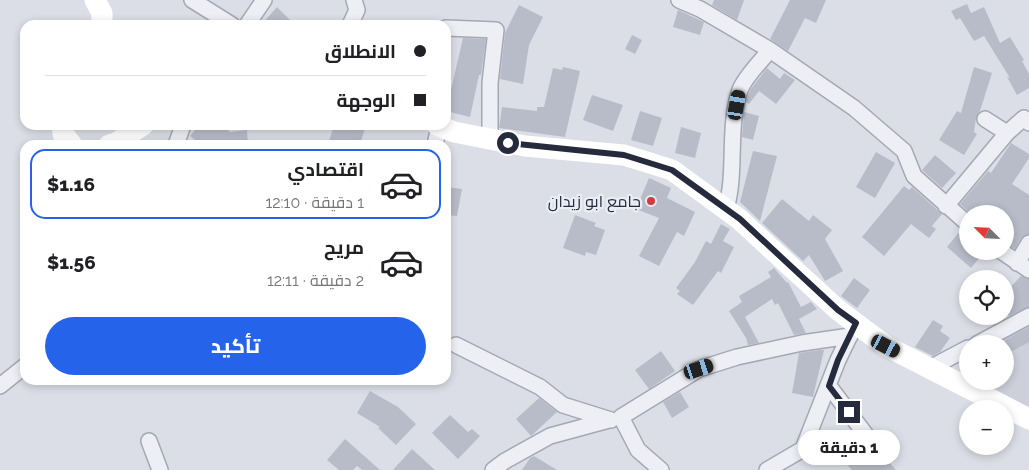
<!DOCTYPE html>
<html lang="ar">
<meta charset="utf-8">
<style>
:root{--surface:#fff;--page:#f6f6f6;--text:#202124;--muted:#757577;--line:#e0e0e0;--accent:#2563eb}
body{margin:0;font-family:Raleway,Cairo,sans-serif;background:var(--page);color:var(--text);direction:rtl;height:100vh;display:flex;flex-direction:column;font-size:19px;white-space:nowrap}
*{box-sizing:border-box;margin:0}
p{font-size:16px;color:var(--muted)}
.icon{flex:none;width:28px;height:28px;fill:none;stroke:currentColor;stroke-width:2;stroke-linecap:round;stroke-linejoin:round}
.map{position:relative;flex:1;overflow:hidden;direction:ltr}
.panel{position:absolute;left:20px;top:140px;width:431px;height:245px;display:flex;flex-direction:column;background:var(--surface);border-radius:15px;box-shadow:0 2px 8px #0003;direction:rtl}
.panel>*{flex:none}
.guide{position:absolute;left:20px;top:20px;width:431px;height:110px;border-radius:15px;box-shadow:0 2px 8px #0003;direction:rtl;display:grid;align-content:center;height:110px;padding:0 25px;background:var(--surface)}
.needle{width:32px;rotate:294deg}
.controls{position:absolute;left:959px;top:205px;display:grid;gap:10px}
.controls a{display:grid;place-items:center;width:55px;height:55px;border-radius:50%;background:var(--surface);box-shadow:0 2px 8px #0003;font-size:25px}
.end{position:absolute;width:22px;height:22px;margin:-11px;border:6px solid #252a3c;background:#fff;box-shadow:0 0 0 2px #fff}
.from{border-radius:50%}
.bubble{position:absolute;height:35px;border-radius:18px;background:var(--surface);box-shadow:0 2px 8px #0003;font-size:16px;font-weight:800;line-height:35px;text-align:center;direction:rtl}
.car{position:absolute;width:15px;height:30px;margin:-15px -8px;border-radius:6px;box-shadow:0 0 4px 1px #0007;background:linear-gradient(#222 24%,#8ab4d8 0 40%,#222 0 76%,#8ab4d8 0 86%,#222 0)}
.guide b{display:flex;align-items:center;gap:18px;height:48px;font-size:19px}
.guide b+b{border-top:1px solid var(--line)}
.guide i{width:12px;height:12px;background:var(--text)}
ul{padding:9px 0 0;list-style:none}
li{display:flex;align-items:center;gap:15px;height:70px;margin:0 10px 8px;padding:0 15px;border:2px solid transparent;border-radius:15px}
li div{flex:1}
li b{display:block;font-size:19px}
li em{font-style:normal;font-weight:800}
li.on{border-color:var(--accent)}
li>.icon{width:45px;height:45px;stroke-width:1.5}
.action{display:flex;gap:10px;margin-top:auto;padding:10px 25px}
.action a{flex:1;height:58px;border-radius:30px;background:var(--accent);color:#fff;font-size:20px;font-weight:800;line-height:58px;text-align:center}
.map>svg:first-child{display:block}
.built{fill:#cdd0db}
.building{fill:#b8bcc9}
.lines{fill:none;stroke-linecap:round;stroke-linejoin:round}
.street-casing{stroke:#a4a8b3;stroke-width:18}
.street{stroke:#eeeff4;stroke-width:15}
.secondary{stroke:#fff;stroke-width:21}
.route{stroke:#252a3c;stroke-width:6}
.poi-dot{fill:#d23b39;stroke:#eaedf4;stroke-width:2}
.labels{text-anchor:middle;stroke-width:4.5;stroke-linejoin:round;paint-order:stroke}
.poi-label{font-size:16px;fill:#252a3c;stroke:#eaedf4;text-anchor:end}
</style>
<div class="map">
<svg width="1029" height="470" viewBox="0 0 1029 470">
<rect width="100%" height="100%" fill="#dbdee6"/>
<path class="built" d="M1029,322V408L981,381H1005V344H987Z"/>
<path class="building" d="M714,0H744L737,20L712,5Z
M790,0H826L816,23L805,18L788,51L770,39Z
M967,4L971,13L984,7L1000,43L1010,37L1024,60L1022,61L1029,74V88L1017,95L1007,77L1010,78L984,36L974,41L960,18L956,20L951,11Z
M519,5L543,17L529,45L523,84L500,79L505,33Z
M277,7L290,20L286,25H261Z
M678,10L704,22L700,35L673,27Z
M632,35L642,40L635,54L625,49Z
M463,38L486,39L481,75H479L470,117L446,111Z
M563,67L580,71L565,137L499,128L502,107L537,111V107H544L553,68L562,70Z
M974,67L992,73L980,111L976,118L974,132L977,134L964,155L939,140L957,111L961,113Z
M767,68L780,79L784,73L795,80L776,104L759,91L749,104L746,102L750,90Z
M592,95L623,105L613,131L583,120Z
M640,111L662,118L653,146L631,140Z
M744,112L759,116L753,140L742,137Z
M199,125H222L230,132L247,130L248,145H201L190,136Z
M334,125H357L365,128L360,145H328Z
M681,127L701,133L695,158L675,153Z
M1011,143L1029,154V158L1012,184L1029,195V234L1021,238L1015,249L1005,243V214H971L960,204L988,171L991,173Z
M753,151L777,156L760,221L740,202Z
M876,152L895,163L875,198L856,187Z
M935,155L956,173L942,188L922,170Z
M649,178L671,188L667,198L695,212L684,236L677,232L659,266L639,256L659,218L636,209Z
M904,186L909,190L912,187L942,214L932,226L936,229L929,238L911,224L884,256L862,237Z
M446,187L462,189L457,216L446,215Z
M782,199L809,221L813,215L832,230L825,239L843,271L825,281L809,255L803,261L762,223Z
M575,215L596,223L594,226L605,230L596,255L586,252L585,256L563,248Z
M721,224L730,229L723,241L734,247L721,273L718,271L693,305L677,294L680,291L676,288L695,262L706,241L711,244Z
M961,230L968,233V251H985L971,268L947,247Z
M774,268L787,283L788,282L801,307L811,302L817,309L799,319L806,333L794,335L778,303L775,305L772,299L745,317L759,343L748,345L746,338L729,311L742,302L739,296L771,277L768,272Z
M1021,276L1029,279V307L1009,316L1005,313V303L1011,296L1006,292Z
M854,278L870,290L857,308L841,296Z
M933,320L943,326L940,331L950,338L940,352L933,356L915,347Z
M1029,327V342L1005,355V340Z
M820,350H824L813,397L792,393L799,353Z
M661,351L675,371L649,389L635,370Z
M370,391L398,407L416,424L396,445L378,428L380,427L357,413Z
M680,392L689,407L672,418L663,402Z
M539,398L557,412L531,436L516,419Z
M450,415L468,432L472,429L480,436L458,459L432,433Z
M345,439L380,470H362L357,466L353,470H339L327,460Z
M875,446L896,470H852L843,460L856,448L861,454L868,448Z
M412,449L435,470H393Z
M534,456L557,470H522L530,458Z"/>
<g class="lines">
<g class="street-casing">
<path id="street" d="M192,0L232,25
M679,0L700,9L770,50L854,108L904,151L914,176L968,224
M247,25L264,0
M350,25L357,10L354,0
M446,28L496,30L490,83V140
M1007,133L1024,118L1029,123
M176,145L183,125
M435,145L439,126
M946,206L1007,133L985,119
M726,209C737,171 727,128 740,90C744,78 762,60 770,50
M1001,251L1029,270
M1017,263L1029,243
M977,344L1029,316
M456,345L540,387L563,405L611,420
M930,368L968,348
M0,386L25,366
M829,386L869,439
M149,441L160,470
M493,470L505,461L550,436L609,420
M661,470L638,450L621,417L699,369L737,357L802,343L850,336
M767,470L803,449L838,360L853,329"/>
</g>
<use href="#street" class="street"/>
<path class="secondary" d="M95,0L102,13V25
M62,125L63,134L72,145
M437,125L454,132L525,146L624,155L672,170L739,219L838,310L886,346L1029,419
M109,145L116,143L143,125"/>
</g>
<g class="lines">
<path class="route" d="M508,143L624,155L672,170L740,219L838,310L856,323L838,360L829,386L849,412"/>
</g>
<circle class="poi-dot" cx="651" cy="201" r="5"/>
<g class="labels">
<g class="poi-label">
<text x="641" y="207">جامع ابو زيدان</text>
</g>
</g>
</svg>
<div class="controls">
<a><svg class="needle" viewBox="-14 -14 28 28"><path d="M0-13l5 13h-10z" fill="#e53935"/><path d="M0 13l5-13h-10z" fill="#757577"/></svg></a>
<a><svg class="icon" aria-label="locate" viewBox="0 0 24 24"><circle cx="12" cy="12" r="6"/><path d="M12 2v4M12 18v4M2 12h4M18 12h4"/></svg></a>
<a>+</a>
<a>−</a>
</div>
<i class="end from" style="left:508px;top:143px"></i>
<i class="end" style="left:849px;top:412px"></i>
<div class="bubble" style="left:798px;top:430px;width:102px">1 دقيقة</div>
<i class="car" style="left:737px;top:105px;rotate:10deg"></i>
<i class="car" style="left:886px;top:346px;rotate:117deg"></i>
<i class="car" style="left:699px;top:369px;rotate:72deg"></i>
<div class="guide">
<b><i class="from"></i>الانطلاق</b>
<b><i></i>الوجهة</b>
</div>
<section class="panel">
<ul>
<li class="on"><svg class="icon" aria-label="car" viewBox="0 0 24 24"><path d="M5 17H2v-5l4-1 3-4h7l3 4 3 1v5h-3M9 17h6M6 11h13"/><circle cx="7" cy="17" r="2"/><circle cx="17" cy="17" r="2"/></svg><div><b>اقتصادي</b><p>1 دقيقة · 12:10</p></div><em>$1.16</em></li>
<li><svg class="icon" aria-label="car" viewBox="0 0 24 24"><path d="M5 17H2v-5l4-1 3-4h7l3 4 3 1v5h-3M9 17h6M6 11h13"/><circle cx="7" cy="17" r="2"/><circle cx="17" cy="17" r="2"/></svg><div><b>مريح</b><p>2 دقيقة · 12:11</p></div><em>$1.56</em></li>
</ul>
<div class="action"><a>تأكيد</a></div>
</section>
</div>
